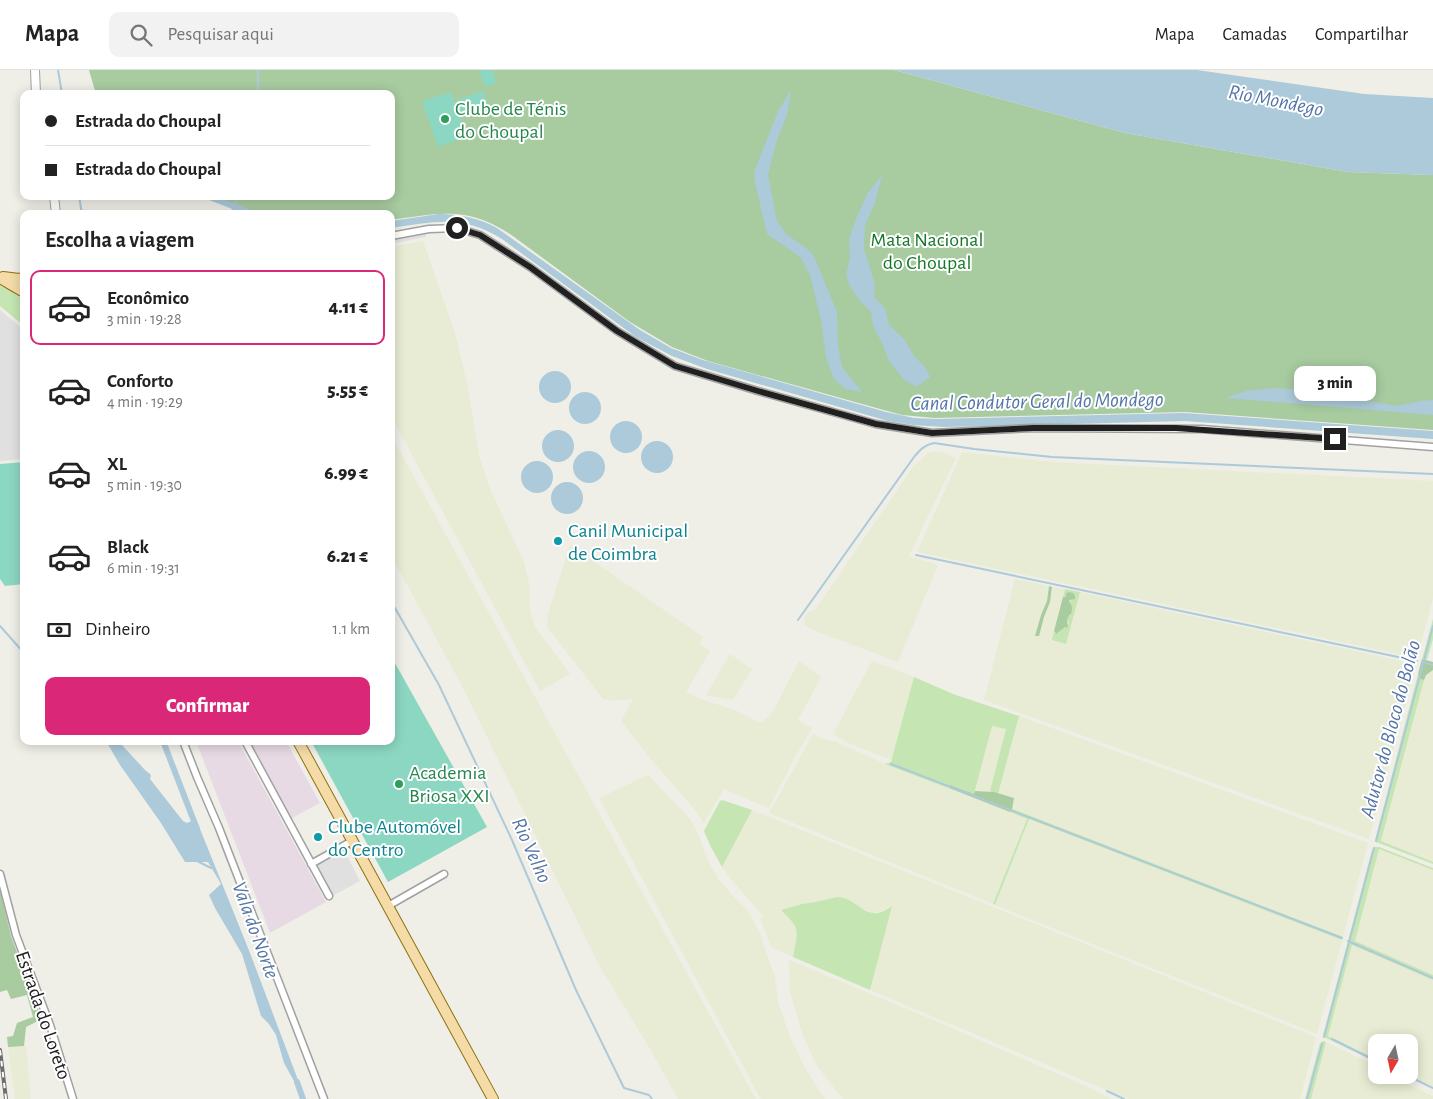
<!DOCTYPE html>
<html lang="pt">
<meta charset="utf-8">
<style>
:root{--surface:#fff;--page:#f2f2f2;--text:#222;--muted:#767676;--line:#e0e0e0;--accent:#db2777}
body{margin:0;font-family:"Alegreya Sans",sans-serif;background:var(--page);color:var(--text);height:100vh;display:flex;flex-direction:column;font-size:19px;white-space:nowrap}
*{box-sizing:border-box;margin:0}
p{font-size:16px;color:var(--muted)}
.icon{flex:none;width:28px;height:28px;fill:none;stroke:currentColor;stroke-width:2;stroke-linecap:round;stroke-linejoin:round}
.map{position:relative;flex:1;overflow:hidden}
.side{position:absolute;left:20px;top:140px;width:375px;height:535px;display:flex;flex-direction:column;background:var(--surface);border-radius:10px;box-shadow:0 2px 12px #0003}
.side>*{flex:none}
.top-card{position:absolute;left:20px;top:20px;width:375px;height:110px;border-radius:10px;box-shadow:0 2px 12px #0003;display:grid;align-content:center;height:110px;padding:0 25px;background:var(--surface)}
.needle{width:32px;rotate:189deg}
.controls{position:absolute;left:1368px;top:964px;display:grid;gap:10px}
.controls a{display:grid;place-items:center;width:50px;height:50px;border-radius:10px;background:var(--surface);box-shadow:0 2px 12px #0003;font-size:25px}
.end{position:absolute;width:22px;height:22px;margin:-11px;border:6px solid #202020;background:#fff;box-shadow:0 0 0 2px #fff}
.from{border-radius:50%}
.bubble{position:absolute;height:35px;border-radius:10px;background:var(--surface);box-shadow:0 2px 12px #0003;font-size:16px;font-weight:800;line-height:35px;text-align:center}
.top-card b{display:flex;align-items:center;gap:18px;height:48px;font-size:19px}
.top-card b+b{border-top:1px solid var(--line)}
.top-card i{width:12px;height:12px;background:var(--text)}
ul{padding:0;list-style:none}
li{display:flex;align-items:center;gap:15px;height:75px;margin:0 10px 8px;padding:0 15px;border:2px solid transparent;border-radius:10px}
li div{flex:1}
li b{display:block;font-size:19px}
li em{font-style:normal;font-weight:800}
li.current{border-color:var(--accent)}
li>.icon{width:45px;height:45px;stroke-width:1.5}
h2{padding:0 25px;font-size:22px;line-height:60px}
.pay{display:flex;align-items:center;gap:12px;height:55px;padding:0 25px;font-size:19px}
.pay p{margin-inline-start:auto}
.button{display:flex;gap:10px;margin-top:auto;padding:10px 25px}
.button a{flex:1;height:58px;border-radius:10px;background:var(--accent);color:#fff;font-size:20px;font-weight:800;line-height:58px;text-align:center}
header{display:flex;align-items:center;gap:30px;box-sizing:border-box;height:70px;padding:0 25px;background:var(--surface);border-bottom:1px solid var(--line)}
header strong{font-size:24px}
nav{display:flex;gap:28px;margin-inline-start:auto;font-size:18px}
.search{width:350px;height:45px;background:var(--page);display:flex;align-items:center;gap:12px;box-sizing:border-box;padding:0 18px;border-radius:10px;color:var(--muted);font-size:19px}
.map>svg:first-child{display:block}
.industrial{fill:#e8dae4}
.farmland{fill:#e8ecd4}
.grass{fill:#c5e5b2}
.forest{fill:#a8cba0}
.pitch{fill:#8cd7c2}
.parking{fill:#e0e0e0}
.water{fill:#accad9}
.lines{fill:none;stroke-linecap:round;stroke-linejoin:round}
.stream{stroke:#accad9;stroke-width:2}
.canal{stroke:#accad9;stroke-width:6}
.minor-casing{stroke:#a1a1a1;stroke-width:9}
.tertiary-casing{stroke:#a1a1a1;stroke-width:10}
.primary-casing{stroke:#8e710d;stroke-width:12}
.minor{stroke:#fff;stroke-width:6}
.tertiary{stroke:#fff;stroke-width:8}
.primary{stroke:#f4dba8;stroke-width:10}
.rail-casing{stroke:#6e6e6e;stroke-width:4}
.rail{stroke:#fff;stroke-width:2;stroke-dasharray:5.5;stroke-linecap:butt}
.route{stroke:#202020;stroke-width:6}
.leisure-dot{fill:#2e9e5b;stroke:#fff;stroke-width:2}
.culture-dot{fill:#0f9aa8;stroke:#fff;stroke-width:2}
.labels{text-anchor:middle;stroke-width:4;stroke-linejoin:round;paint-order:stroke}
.leisure-label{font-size:20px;fill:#27864d;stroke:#fff;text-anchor:start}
.park-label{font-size:20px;fill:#167628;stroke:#fff}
.culture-label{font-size:20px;fill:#0d838f;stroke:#fff;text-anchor:start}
.street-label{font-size:20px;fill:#202020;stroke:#fff}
.water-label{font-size:21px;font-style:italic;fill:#5475a8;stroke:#fff}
</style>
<header>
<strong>Mapa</strong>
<div class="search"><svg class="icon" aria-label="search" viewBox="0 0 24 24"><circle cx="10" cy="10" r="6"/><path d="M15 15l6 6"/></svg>Pesquisar aqui</div>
<nav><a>Mapa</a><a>Camadas</a><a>Compartilhar</a></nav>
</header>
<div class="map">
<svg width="1433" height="1029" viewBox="0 0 1433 1029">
<rect width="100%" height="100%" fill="#efeee7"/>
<path class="industrial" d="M196,671H238L326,832L270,863Z
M249,671H286L320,733L290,749Z"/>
<path class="farmland" d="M423,171L455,263L467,313L479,386L490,419L524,492L530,518V541L535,557L570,604L540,621L391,346V177Z
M391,365L556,665L756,1029H678L649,977L599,895L463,618L391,485Z
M940,381L956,388L909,486L938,495L898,592L816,561L805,556L804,547L808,542L815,540L913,397L928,383Z
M962,382L1052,392L1433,411V528L1417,588L917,482Z
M570,475L703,567L700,574L710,581L686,622L706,631L735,640L760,653L769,646L776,636L799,591L821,607L798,650L812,658L794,689L769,738L724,719L704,753L696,741L649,687L621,651L633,629L614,631L607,630L603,629L548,558L547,551L548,544Z
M1015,509L1049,516L1047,531L1041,545L1035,565L1038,566L1052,522V517L1065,519L1052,570L1066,573L1080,522L1416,594L1369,769L984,630Z
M730,584L752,599L733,630L706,625Z
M872,591L914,607L892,690L848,673L833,664Z
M1433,600V792L1381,772L1424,610L1426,605Z
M1019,646L1368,773L1343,867L1013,739L1014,728L998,724Z
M992,655L1006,659L990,721L979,722L975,721Z
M813,664L823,669L836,672L885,694L1027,748L993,834L769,743Z
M648,705L691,750L698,764L709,793L719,810L734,827L748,841L759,861L775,907L778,932L790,967L806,1000L825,1029H761L759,1026L599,728Z
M752,740L1316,967L1300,1029H1128L870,920L891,836L880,842H871L860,838L849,830L837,827L816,832L802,834L781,840L794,852L797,864L793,887L771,877L760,848L763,846L731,809L722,797Z
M1029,749L1342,870L1317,964L995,835Z
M1379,779L1433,800V905L1354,871Z
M1352,875L1433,910V1017L1409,1005V972H1376V989L1328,966Z
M789,890L931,949L1088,1017L1112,1029H843L817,996L802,963L790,922Z
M1326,972L1376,996V1005H1392L1396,1008L1433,1026V1029H1311Z
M26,976L31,1029H15L8,977Z"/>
<path class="grass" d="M0,216L14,221L15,224L24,230V256L0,236Z
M1065,519L1080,522L1066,574L1052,570L1054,561L1055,564L1065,557L1067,558L1069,553L1067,550L1069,532L1073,529L1067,526L1066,527H1063Z
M1433,549V569L1427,590L1422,589Z
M1418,604L1420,609L1424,610L1381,771L1433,792V794L1376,772L1375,770Z
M914,607L953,624L1019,646L998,724L990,721L1006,659L992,656L974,724L950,715L948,718L885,694L891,692Z
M722,730L752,740L722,797L711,777L704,761L720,731Z
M1013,739L1343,867L1342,870L1029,749L995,835L993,834L1027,749L1010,742Z
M1375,777H1379L1433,798V800L1379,779L1355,871L1433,905V910L1352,875L1328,966L1376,989V992L1324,967L1323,965L1372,780Z
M837,827C859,827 865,856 892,836L870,920L793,887C798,860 801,859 781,840L802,834L816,832Z
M1323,971L1326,972L1311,1029H1305L1320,973Z"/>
<path class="forest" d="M89,0H894L1125,63L1348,102L1433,105V360L1185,342L935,348L902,345L880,339L708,291L672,277L630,252L510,164C467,136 439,143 391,150V144H257L213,126H391V24H96Z
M1049,516L1052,517L1050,532L1044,547L1039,566H1035L1041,545L1047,531Z
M1068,522L1073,523L1075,526V529L1070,530L1069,532C1073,536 1072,539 1071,544L1069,545L1067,550L1068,556L1067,558L1065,557L1056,564L1054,561L1063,527H1066V524Z
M1422,589L1433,592V600L1426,605L1424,610L1420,609L1418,604Z
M950,715L974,724L975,721L994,722L1014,728L1012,740L1010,742L949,718Z
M0,820L11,866L42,949L26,957L24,976L8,977L7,967L13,966L17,953L33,947L27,925L11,929L7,920L0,922Z"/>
<path class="pitch" d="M479,0H492L497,13L485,17Z
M483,21L489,37L462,46L457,30Z
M451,22L467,67L438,77L422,31Z
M24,392V514L5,516L0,509V394Z
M391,586L487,757L388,812L311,671H391Z"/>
<path class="parking" d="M425,163L426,167L391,174V169Z
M0,240L24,260V389L0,391Z
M345,782L360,811L332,826L316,796Z"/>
<path class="water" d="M894,0H1197L1364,24L1433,28V105L1348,102L1125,63Z
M791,20L787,45L777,70L768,105L777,151L786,164L806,178L814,186L837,242L838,276L842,297L862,322L845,319L834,309L826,287L821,250L810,205L800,187L767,164L755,113L754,102L778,41Z
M882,105L875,133L865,155L864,179L875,214L874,227L885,238L889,255L905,270L914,286L925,297L930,307L917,317L904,310L889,291L883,275L873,256L871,242L859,230L850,216L846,205L850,187L849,169L856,149L867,124Z
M439,144C459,144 479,148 497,158L640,260L671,278L703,290L886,342L914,348L936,349L1184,343L1433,361V369L1185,351L943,357L913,355L888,351L707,299L672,286L636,267L502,169C462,144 435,152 391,158V151Z
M539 317a16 16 0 1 1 32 0a16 16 0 1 1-32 0Z
M1272,318L1293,319L1313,324L1362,330L1397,336L1421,331L1433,330V345L1226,328L1246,321Z
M569 338a16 16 0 1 1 32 0a16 16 0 1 1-32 0Z
M610 367a16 16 0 1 1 32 0a16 16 0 1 1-32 0Z
M542 376a16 16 0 1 1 32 0a16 16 0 1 1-32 0Z
M641 387a16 16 0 1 1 32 0a16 16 0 1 1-32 0Z
M573 397a16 16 0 1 1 32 0a16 16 0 1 1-32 0Z
M521 407a16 16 0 1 1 32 0a16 16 0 1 1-32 0Z
M551 428a16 16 0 1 1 32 0a16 16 0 1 1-32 0Z
M106,671H121V674L145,700L151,705L150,709L183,751L187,753L196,749L250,883L298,1010L294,1011L284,993L276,965L269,954L261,946L242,884L215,838L209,825L221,814L208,792H185L161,753L120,695Z"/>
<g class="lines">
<path class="stream" d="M58,0L62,24
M258,0V24
M79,126L82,144
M231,144L238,126
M916,485L1417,591
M391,531L439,615L512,770L576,920L624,1018L649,1025L652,1029
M798,550L914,387C920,380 924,375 934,373L974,379L1052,387L1433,404
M0,556L24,583
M1422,592L1433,595
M891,694L1342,868
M1376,771L1433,556
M197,791L211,798
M1348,871L1433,908
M1324,967L1374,778
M1332,969L1376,991
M1406,1005L1433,1018
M1107,1021L1124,1029
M1307,1029L1322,974"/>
<path class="canal" d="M207,126L253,144
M163,671L197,759
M297,1012L303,1029"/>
<g class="minor-casing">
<path id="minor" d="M391,166L429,159L457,158L480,165L530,197L617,261L675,296L758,321L876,354L932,363L1033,358L1201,359L1433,377
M183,671L197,707L219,758L324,1029
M245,671L329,826
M311,794L352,771
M0,804L16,865L50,955L73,1029
M388,836L444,804"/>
</g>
<g class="tertiary-casing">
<path id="tertiary" d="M35,0L36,24
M54,126L56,144"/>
</g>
<g class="primary-casing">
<path id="primary" d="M3,207L19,209L24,208
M0,208L24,222
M298,671L493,1029"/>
</g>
<use href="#minor" class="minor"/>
<use href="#tertiary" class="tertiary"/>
<use href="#primary" class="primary"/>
<g class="rail-casing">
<path id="rail" d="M0,980L6,1029"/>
</g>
<use href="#rail" class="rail"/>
</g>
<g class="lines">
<path class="route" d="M457,158L480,165L530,197L617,261L675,296L758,321L876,354L932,363L1033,358H1176L1335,369"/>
</g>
<g class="leisure-dot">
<circle cx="445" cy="49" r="5"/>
<circle cx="399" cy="714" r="5"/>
</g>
<g class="culture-dot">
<circle cx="558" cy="471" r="5"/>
<circle cx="318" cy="767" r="5"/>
</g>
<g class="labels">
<g class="leisure-label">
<text x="455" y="45">Clube de Ténis<tspan x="455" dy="23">do Choupal</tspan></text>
<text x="409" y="709">Academia<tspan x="409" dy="23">Briosa XXI</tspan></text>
</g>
<g class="park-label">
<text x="927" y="176">Mata Nacional<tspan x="927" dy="23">do Choupal</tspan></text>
</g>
<g class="culture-label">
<text x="568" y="467">Canil Municipal<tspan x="568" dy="23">de Coimbra</tspan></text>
<text x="328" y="763">Clube Automóvel<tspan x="328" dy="23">do Centro</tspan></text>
</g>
<g class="street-label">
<text transform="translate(44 945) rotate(71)" y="7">Estrada do Loreto</text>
</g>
<g class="water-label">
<text transform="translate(1276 30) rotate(11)" y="7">Rio Mondego</text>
<text transform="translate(1037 331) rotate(-1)" y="7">Canal Condutor Geral do Mondego</text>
<text transform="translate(1390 659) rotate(-75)" y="7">Adutor do Bloco do Bolão</text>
<text transform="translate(532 780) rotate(66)" y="7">Rio Velho</text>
<text transform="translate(256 860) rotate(70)" y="7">Vala do Norte</text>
</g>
</g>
</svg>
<div class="controls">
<a><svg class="needle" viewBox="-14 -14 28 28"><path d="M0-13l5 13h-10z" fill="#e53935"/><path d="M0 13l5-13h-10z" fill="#767676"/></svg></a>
</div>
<i class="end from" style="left:457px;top:158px"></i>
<i class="end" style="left:1335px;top:369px"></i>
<div class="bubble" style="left:1294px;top:296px;width:82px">3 min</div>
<div class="top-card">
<b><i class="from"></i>Estrada do Choupal</b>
<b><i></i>Estrada do Choupal</b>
</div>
<section class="side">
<h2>Escolha a viagem</h2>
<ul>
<li class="current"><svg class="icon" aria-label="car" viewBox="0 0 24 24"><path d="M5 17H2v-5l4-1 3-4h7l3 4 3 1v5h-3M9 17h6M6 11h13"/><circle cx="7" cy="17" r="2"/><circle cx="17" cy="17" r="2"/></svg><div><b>Econômico</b><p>3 min · 19:28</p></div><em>4.11 €</em></li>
<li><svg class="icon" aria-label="car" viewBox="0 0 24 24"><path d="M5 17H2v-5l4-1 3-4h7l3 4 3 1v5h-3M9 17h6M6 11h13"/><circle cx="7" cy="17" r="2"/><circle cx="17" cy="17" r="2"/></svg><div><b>Conforto</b><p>4 min · 19:29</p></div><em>5.55 €</em></li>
<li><svg class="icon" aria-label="car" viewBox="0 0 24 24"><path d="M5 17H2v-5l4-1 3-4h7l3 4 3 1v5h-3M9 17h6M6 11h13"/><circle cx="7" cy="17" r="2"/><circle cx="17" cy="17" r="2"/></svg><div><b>XL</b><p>5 min · 19:30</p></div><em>6.99 €</em></li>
<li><svg class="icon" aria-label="car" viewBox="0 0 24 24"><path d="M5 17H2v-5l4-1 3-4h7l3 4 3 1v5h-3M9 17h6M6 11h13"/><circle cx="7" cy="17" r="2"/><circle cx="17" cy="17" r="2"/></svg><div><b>Black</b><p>6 min · 19:31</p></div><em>6.21 €</em></li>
</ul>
<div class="pay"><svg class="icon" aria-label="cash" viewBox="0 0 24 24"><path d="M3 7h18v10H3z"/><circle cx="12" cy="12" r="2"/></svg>Dinheiro<p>1.1 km</p></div>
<div class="button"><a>Confirmar</a></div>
</section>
</div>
